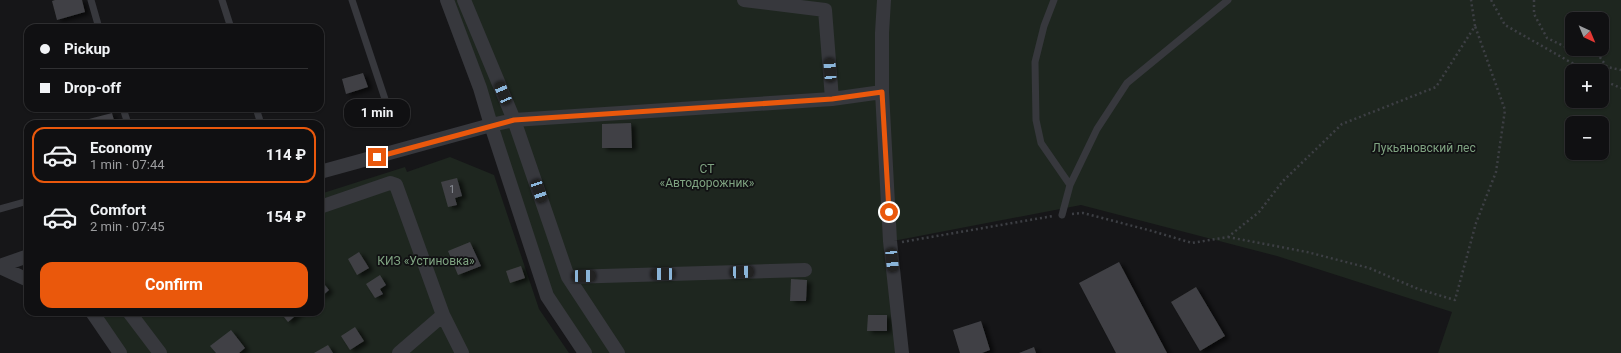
<!DOCTYPE html>
<meta charset="utf-8">
<style>
:root{--surface:#101012;--page:#19191b;--text:#f1f3f6;--muted:#9c9d9f;--line:#303032;--accent:#ea580c}
body{margin:0;font-family:Roboto,sans-serif;background:var(--page);color:var(--text);height:100vh;display:flex;flex-direction:column;font-size:15px;white-space:nowrap}
*{box-sizing:border-box;margin:0}
p{font-size:13px;color:var(--muted)}
.icon{flex:none;width:22px;height:22px;fill:none;stroke:currentColor;stroke-width:2;stroke-linecap:round;stroke-linejoin:round}
.map{position:relative;flex:1;overflow:hidden}
.drawer{position:absolute;left:24px;top:120px;width:300px;height:196px;display:flex;flex-direction:column;background:var(--surface);border-radius:12px;box-shadow:0 1px 3px #0004,0 0 0 1px var(--line)}
.drawer>*{flex:none}
.top-card{position:absolute;left:24px;top:24px;width:300px;height:88px;border-radius:12px;box-shadow:0 1px 3px #0004,0 0 0 1px var(--line);display:grid;align-content:center;height:88px;padding:0 16px;background:var(--surface)}
.needle{width:26px;rotate:136deg}
.tools{position:absolute;left:1565px;top:12px;display:grid;gap:8px}
.tools a{display:grid;place-items:center;width:44px;height:44px;border-radius:8px;background:var(--surface);box-shadow:0 1px 3px #0004,0 0 0 1px var(--line);font-size:20px}
.end{position:absolute;width:18px;height:18px;margin:-9px;border:5px solid #ea580c;background:#fff;box-shadow:0 0 0 2px #fff}
.from{border-radius:50%}
.bubble{position:absolute;height:28px;border-radius:12px;background:var(--surface);box-shadow:0 1px 3px #0004,0 0 0 1px var(--line);font-size:13px;font-weight:700;line-height:28px;text-align:center}
.car{position:absolute;width:12px;height:24px;margin:-12px -6px;border-radius:5px;box-shadow:0 0 3px 1px #0007;background:linear-gradient(#222 24%,#8ab4d8 0 40%,#222 0 76%,#8ab4d8 0 86%,#222 0)}
.top-card b{display:flex;align-items:center;gap:14px;height:38px;font-size:15px}
.top-card b+b{border-top:1px solid var(--line)}
.top-card i{width:10px;height:10px;background:var(--text)}
ul{padding:7px 0 0;list-style:none}
li{display:flex;align-items:center;gap:12px;height:56px;margin:0 8px 6px;padding:0 8px;border:2px solid transparent;border-radius:12px}
li div{flex:1}
li b{display:block;font-size:15px}
li em{font-style:normal;font-weight:700}
li.selected{border-color:var(--accent)}
li>.icon{width:36px;height:36px;stroke-width:1.5}
.primary-button{display:flex;gap:8px;margin-top:auto;padding:8px 16px}
.primary-button a{flex:1;height:46px;border-radius:12px;background:var(--accent);color:#fff;font-size:16px;font-weight:700;line-height:46px;text-align:center}
.map>svg:first-child{display:block}
.green{fill:#1e261f;fill-rule:evenodd}
.building{fill:#404145;filter:url(#shadow)}
.lines{fill:none;stroke-linecap:round;stroke-linejoin:round}
.path{stroke:#3d3f44;stroke-width:2.5;stroke-dasharray:2 3;stroke-linecap:butt}
.service{stroke:#37383d;stroke-width:7}
.minor{stroke:#37383d;stroke-width:14}
.route{stroke:#ea580c;stroke-width:5}
.labels{text-anchor:middle;stroke-width:3.5;stroke-linejoin:round;paint-order:stroke}
.number-label{font-size:10px;fill:#8e929b}
.park-label{font-size:12px;fill:#7fa381;stroke:#111113}
</style>
<div class="map">
<svg width="1621" height="353" viewBox="0 0 1621 353">
<defs>
<filter id="shadow"><feDropShadow dx="4.5" dy="2.5" stdDeviation="2" flood-color="#0009"/></filter>
</defs>
<rect width="100%" height="100%" fill="#161618"/>
<path class="green" d="M447,0H882L901,353H585L547,296Z
M887,0H1621V353H1438L1452,312L1277,256L1081,205L893,241L885,33ZM1572,19H1602V49H1572ZM1572,71H1602V101H1572ZM1572,123H1602V153H1572Z
M450,157L494,175L539,309L569,353H126L98,312H320V194L405,167L407,172Z"/>
<path class="building" d="M55,0H82L85,12L57,20L52,1Z
M363,73L368,87L346,94L342,79Z
M112,113L115,124H90L89,119Z
M631,123L632,148H602V124Z
M457,178L462,196L455,198L457,205L448,207L441,182Z
M470,242L481,266L458,275L448,251Z
M359,252L369,268L357,275L348,259Z
M1119,262L1167,353H1116L1079,283Z
M521,266L525,278L510,283L506,271Z
M380,275L386,285L380,289L383,294L375,298L366,284Z
M320,279L329,290L320,298Z
M791,279L807,280L806,301H790Z
M1196,287L1225,336L1200,351L1171,302Z
M280,312H300L288,322Z
M868,315H887V331H867Z
M981,321L990,350L982,353H960L953,330Z
M355,327L364,341L350,350L341,336Z
M231,330L245,348L239,353H216L210,346Z
M328,345L333,353H314Z
M1034,347L1036,353H1019Z"/>
<g class="lines">
<path class="path" d="M1491,0L1505,25L1586,71
M1534,0V14L1547,38L1570,49H1572
M1594,49L1607,67L1621,70
M1602,80L1621,88
M1072,214L1083,213L1152,231L1192,243L1228,237L1259,212L1283,181L1342,124L1436,87L1475,26L1471,0
M1228,237L1307,252L1369,268L1418,289L1455,300L1476,223L1496,172L1505,110L1475,26
M902,242L1053,216"/>
<path class="service" d="M91,0L99,28
M222,0L231,28
M352,0L385,99
M1054,0L1044,26L1035,62L1036,120L1041,143L1070,185L1062,215
M123,108L128,124
M256,108L261,124
M1070,185L1097,129L1127,83L1228,0
M0,209L28,201"/>
<path class="minor" d="M447,0L480,88L491,125L514,120L832,99L882,92
M464,0L514,120L568,277L618,353
M744,0L825,10L832,99
M884,0L882,33V92L890,241L902,353
M320,172L491,125L547,296L585,353
M320,207L390,183L396,185L443,315L462,353
M0,266L28,256
M0,267L28,280
M568,277L805,270
M92,312L120,353
M129,312L160,353
M399,353L443,315"/>
</g>
<g class="lines">
<path class="route" d="M377,157L514,120L832,99L882,92L889,212"/>
</g>
<g class="labels">
<g class="number-label">
<text x="452" y="193">1</text>
</g>
<g class="park-label">
<text x="1424" y="152">Лукьяновский лес</text>
<text x="707" y="173">СТ<tspan x="707" dy="14">«Автодорожник»</tspan></text>
<text x="426" y="265">КИЗ «Устиновка»</text>
</g>
</g>
</svg>
<div class="tools">
<a><svg class="needle" viewBox="-14 -14 28 28"><path d="M0-13l5 13h-10z" fill="#e53935"/><path d="M0 13l5-13h-10z" fill="#9c9d9f"/></svg></a>
<a>+</a>
<a>−</a>
</div>
<i class="end from" style="left:889px;top:212px"></i>
<i class="end" style="left:377px;top:157px"></i>
<div class="bubble" style="left:344px;top:99px;width:66px">1 min</div>
<i class="car" style="left:830px;top:70px;rotate:356deg"></i>
<i class="car" style="left:503px;top:93px;rotate:337deg"></i>
<i class="car" style="left:539px;top:191px;rotate:161deg"></i>
<i class="car" style="left:892px;top:260px;rotate:174deg"></i>
<i class="car" style="left:742px;top:272px;rotate:88deg"></i>
<i class="car" style="left:663px;top:274px;rotate:269deg"></i>
<i class="car" style="left:584px;top:276px;rotate:89deg"></i>
<div class="top-card">
<b><i class="from"></i>Pickup</b>
<b><i></i>Drop-off</b>
</div>
<section class="drawer">
<ul>
<li class="selected"><svg class="icon" aria-label="car" viewBox="0 0 24 24"><path d="M5 17H2v-5l4-1 3-4h7l3 4 3 1v5h-3M9 17h6M6 11h13"/><circle cx="7" cy="17" r="2"/><circle cx="17" cy="17" r="2"/></svg><div><b>Economy</b><p>1 min · 07:44</p></div><em>114 ₽</em></li>
<li><svg class="icon" aria-label="car" viewBox="0 0 24 24"><path d="M5 17H2v-5l4-1 3-4h7l3 4 3 1v5h-3M9 17h6M6 11h13"/><circle cx="7" cy="17" r="2"/><circle cx="17" cy="17" r="2"/></svg><div><b>Comfort</b><p>2 min · 07:45</p></div><em>154 ₽</em></li>
</ul>
<div class="primary-button"><a>Confirm</a></div>
</section>
</div>
